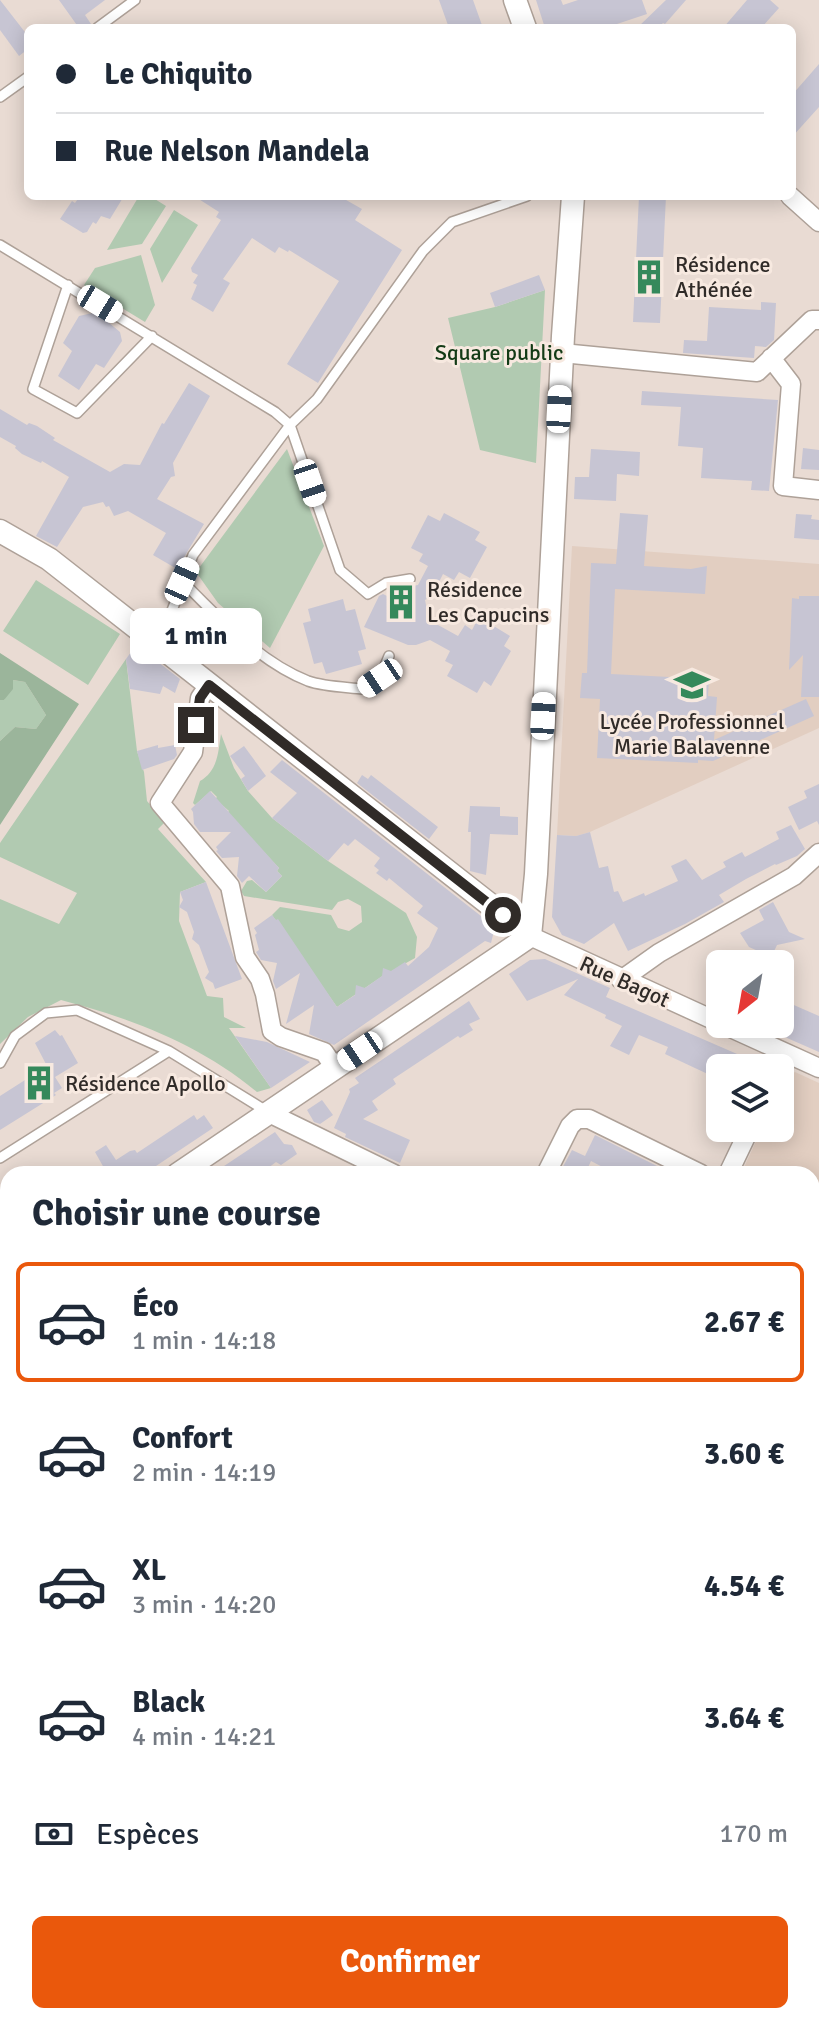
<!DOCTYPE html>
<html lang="fr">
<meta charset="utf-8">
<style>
:root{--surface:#fff;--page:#f6f6f7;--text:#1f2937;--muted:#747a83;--line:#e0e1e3;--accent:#ea580c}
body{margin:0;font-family:Signika,sans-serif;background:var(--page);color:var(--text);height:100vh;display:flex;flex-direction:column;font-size:30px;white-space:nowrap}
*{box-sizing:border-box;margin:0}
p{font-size:26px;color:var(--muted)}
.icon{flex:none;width:44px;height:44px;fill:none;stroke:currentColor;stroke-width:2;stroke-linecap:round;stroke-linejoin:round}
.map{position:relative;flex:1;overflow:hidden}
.side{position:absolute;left:0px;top:1166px;width:820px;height:858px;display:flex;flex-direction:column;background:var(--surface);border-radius:24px 24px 0 0;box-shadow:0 4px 20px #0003}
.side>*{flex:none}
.guide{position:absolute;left:24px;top:24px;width:772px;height:176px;border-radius:12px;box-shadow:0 4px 20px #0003;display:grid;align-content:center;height:176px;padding:0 32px;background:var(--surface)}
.needle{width:52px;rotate:211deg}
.buttons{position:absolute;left:706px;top:950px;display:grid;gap:16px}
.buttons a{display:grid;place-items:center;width:88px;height:88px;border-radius:12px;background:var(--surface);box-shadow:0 4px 20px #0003;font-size:40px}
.end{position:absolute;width:36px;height:36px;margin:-18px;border:10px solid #302b28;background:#fff;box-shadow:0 0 0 4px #fff}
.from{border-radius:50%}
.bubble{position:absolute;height:56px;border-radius:12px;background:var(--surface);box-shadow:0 4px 20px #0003;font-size:26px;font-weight:700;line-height:56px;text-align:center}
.car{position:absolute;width:24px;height:48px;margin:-24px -12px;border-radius:10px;box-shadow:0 0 6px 2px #0007;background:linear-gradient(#fff 24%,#345 0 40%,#fff 0 76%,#345 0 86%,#fff 0)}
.guide b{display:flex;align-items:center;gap:28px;height:76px;font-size:30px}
.guide b+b{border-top:2px solid var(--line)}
.guide i{width:20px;height:20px;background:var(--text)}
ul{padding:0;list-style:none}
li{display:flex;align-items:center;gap:24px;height:120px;margin:0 16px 12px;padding:0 16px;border:4px solid transparent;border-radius:12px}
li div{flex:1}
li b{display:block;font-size:30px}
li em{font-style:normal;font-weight:700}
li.current{border-color:var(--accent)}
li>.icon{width:72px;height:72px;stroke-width:1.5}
h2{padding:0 32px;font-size:36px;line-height:96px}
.pay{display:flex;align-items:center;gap:20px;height:88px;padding:0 32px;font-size:30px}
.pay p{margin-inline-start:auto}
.cta{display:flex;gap:16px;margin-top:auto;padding:16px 32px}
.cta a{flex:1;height:92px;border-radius:12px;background:var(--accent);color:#fff;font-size:32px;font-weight:700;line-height:92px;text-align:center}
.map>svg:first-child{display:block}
.built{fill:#e2cec1}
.green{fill:#b1cab1}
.forest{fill:#9bb59b}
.building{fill:#c7c5d3}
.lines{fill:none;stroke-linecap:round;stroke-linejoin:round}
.service-casing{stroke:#aea198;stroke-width:12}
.minor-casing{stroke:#aea198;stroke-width:21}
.tertiary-casing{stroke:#aea198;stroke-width:25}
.secondary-casing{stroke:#aea198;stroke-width:27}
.service{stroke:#fff;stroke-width:9}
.minor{stroke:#fff;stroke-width:18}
.tertiary{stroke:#fff;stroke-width:22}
.secondary{stroke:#fff;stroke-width:24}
.route{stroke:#302b28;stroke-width:10}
.labels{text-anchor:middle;stroke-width:6;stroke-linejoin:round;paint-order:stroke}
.poi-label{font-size:22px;fill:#302b28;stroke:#f7e9e0;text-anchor:start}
.park-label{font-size:22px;fill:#133b16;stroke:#f7e9e0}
.street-label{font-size:22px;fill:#302b28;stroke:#f7e9e0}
</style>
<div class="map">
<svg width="819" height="2023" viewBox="0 0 819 2023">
<rect width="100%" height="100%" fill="#e9dbd3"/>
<path class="built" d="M572,546L819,564V728L590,832L576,836L557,835Z
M795,1072L819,1083V1272L812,1269V1174H741L762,1128H780V1089L786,1077Z
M230,2016H295L288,2023H251L248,2016L231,2022Z
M540,2016H594L587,2023H544Z"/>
<path class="green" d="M139,196H150L166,206L142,244L107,250Z
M174,210L198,225L162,283L150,249Z
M141,255L155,305L145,322L84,285L95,268Z
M545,290L536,463L480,450L448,318L495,307Z
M287,449L324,546L270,648L218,603L196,572Z
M36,580L120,634L88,685L3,631Z
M126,659L137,751L144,772L147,801L165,822L158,829L206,882L180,892L179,921L207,996L223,998L224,1017L246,1028H229L271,1088L257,1092C199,1044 133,1019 61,1000L28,1017L0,1044V899L59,924L77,893L0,857V843Z
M13,680L25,682L46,715L36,729L15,727L0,741V700H4Z
M221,734L234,768L248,791L272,818L328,861L406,913L417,937L415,958L390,972L384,969V975L337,1007L272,915L280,907L331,915L338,928L349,931L362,922L361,906L348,899L338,902L332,910L244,896L241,891L247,881L252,880L266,892L282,876L277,871L279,868L227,813L229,811L215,799L217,797L211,791L195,805L193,803L200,781C218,771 218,752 221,734Z
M812,1485L819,1488V1566L812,1588Z
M812,1906L819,1912V2023H632L638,2016H812Z"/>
<path class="forest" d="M0,653L79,704L0,825V741L15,727L36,729L46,715L25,682L13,680V689L4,700H0Z"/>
<path class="building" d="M0,0L28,36V49L19,56L0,30Z
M59,0H105L85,15L91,24L90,28H79Z
M439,0H473L483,28H449Z
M536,0H561L563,5L578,0H642L647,14L605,28H545Z
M666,0H686L665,24L663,23L658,28H637Z
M747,0H770L779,8L761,28H723Z
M819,64V107L792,137V95Z
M80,196H124L110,219L101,216L96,224L93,222L87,232L83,233L60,219L72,201L75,203Z
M194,196H339L362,209L355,220L402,250L318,383L287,364L339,281L289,250L288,252L279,247L275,253L252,238L223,279L230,283L213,312L191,299L197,285L193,283L198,275L192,272L191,268L221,220L216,217L219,212Z
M639,196H666L660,323L633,322Z
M539,275L545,290L495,307L490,293Z
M761,302L776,303L774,340L766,347L755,346L754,358L683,353L684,340L707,341L709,307L761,310Z
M97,312L110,320L108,322L120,332L122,341L104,368L96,364L79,390L58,376L72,351L63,343L79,316Z
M189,383L210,396L173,463L175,476L171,477L157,499L204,524L177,569L153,555L166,533L128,511L114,516L109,506L106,507L103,502L83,507L57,547L36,536L69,477L42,461L41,463L22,454L15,448L16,446L0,437V409L27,425L29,423L37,426L55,438L53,440L110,472L124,464L140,465L162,423L164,424Z
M642,391L778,400L769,491L751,490L752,481L701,478L703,448L678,446L681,407L641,405Z
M803,448L819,450V470L801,469Z
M591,449L640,452L639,476L617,474L616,501L574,499L575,477H589Z
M444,513L480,532L475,540L487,547L470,578L459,572L454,580L443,574L433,594L425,600L429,620L458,636L465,625L472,630L479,617L510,636L504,646L511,651L491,686L484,681L477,693L447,676L453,665L445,661L450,651L430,640L416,645H408L364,627L379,596L383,594L387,596L397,589L418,585L428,566L419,561L423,554L411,548L428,515L440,521Z
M620,513L648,515L644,566L691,569L707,566L705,594L615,589L611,674L709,679L708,696L717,697L714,740L806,699L814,716L713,761L698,760V763L597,758L600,699L580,698L582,673H587L591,563L616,564Z
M796,514L812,515L811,519L819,520V540L794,538Z
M799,596H819V697H801L803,655L789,670L792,598L799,599Z
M343,599L346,611L355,609L366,649L358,651L362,664L326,674L322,662L314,664L303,623L311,621L308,609Z
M136,645L180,679L175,693L163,686L160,694L130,689L126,659Z
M158,745V748L175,745L177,755L174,759L142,770L137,751Z
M244,746L266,776L248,791L241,779L245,776L230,756Z
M282,760L495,927L491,943L485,941L334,1045L309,1034L314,1005L286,1024L300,973L276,989L273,981L277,963L261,960L256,952L259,950L255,935L257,933L254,928L272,915L276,920L278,919L337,1007L355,995L356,985L365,988L382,976L383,968L391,971L405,962L408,966L429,947L438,928L417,913L423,906L389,878L387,881L376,873L379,870L374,866L380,858L355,839L348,846L344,843L328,861L272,818L297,793L270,772Z
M362,775L368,779L371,775L438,827L429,839L357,783Z
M819,784V825L817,821L799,830L788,807L807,798L804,791Z
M210,791L279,868L277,871L282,876L266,892L249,876L242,883L237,876L239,857L222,858L216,851L218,850L216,847L231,832H200L194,824L193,812L191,809Z
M470,806L500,807V816L518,817V835L490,834L486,875L470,871L471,832H468Z
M791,825L805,849L797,856L776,865L775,864L746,879L719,895L724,902L685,924L628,951L614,923L584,944L562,935L552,917L557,835L576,836L590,832L599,868L608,866L614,892L618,891L623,902L644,893L645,896L678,881L671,866L686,859L702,880L726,867L723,862L742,852L745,857L779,839L776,832Z
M206,882L242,979L215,989L213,983L205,978L209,972L199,945L192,939L194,932L187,912L179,907L183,900L180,892Z
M773,902L789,932L805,939L777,945L768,964H753L758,951L749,947L740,933L764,920L759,910Z
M545,959L610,988L606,997L744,1057L739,1068H720V1076L713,1073L712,1076L665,1054L668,1047L639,1035L629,1055L610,1046L622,1026L605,1018L606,1015L564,995L578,979L527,1001L509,974L530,960Z
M780,999L819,1016V1052L755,1024H780Z
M469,1001L480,1019L469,1024L473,1030L460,1038L458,1036L393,1079L396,1084L372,1101L378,1110L363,1119L410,1140L400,1163L345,1137L346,1134L334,1128L350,1092L349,1089L359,1083L355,1078Z
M55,1030L60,1036L62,1035L78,1063L55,1077L62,1088L54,1093L56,1095L0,1130V1096L47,1066L35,1043Z
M235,1036L267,1042L310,1062L271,1088Z
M322,1100L333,1115L320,1124L314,1122L307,1110Z
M194,1115L197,1120L204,1115L213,1128L144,1174H95L104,1168L95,1152L106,1145L116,1160L130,1151L135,1150L137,1153Z
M275,1132L284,1144L292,1145L297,1154L281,1165L276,1162L260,1174H212Z
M595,1135L673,1174H616L591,1161L585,1174H559L572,1150L585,1156Z"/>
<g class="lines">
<g class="service-casing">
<path id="service" d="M97,28L135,0
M0,97L28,77
M0,245L275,412L290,425L340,570L368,594L386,583L410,579
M68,285L33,389L77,413L152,336
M182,581C218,617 259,662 308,681C325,687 346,687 363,689L380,678L389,656
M154,642L168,621L193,555L290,425L317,399L423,251L452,222L527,196
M0,1063L15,1036L46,1013L77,1010L169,1051
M0,1158L169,1051L268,1112
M532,2016L535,2023"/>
</g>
<g class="minor-casing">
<path id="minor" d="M790,196L819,222
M562,353L757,372L812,320H819
M771,358L791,384L783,486L819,490
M209,685L200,698L193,752L160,803L230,886L245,957L260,979L265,994L272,1031L281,1037L324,1052L335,1068
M530,936L720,1023
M621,980L659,953L794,876L819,853
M722,1024L819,1068
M269,1113L394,1174
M546,1174L570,1126L577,1119H589L701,1174
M728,1174L750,1128
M812,1289V1301
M0,1504L8,1508
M812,1636L819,1614
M812,1819L819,1814
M812,1881L819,1887
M0,1954L8,1956
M609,2023L616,2016"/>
</g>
<g class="tertiary-casing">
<path id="tertiary" d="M515,0L525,28
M0,531L49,559L530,936
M530,936L536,874L563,336L573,196
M178,1174L530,936
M0,1295L8,1289"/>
</g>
<g class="secondary-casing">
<path id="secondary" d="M0,1701L8,1711
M190,2016L192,2023"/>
</g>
<use href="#service" class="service"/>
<use href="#minor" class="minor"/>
<use href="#tertiary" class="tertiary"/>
<use href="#secondary" class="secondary"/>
</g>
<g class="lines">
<path class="route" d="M196,725L200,698L209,685L503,915"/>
</g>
<defs>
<g id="building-bare" transform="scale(2.76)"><path d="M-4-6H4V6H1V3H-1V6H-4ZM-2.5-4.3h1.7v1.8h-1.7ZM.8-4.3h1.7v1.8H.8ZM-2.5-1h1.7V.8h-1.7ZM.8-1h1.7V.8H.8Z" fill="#35895b" stroke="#f7e9e0" stroke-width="2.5" paint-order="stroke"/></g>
<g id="school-bare" transform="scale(2.76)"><path d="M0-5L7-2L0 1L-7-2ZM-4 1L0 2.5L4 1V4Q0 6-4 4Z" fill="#35895b" stroke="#f7e9e0" stroke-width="2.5" paint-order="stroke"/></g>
</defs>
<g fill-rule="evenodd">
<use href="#building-bare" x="649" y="277"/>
<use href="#building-bare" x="401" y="602"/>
<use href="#school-bare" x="692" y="685"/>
<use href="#building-bare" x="39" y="1083"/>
</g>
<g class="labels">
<g class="poi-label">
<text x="675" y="272">Résidence<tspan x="675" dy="25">Athénée</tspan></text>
<text x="427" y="597">Résidence<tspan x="427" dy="25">Les Capucins</tspan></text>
<text x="692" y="729" text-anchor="middle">Lycée Professionnel<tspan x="692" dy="25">Marie Balavenne</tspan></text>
<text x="65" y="1091">Résidence Apollo</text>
</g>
<g class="park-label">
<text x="499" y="360">Square public</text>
</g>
<g class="street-label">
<text transform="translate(625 981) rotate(24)" y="8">Rue Bagot</text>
</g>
</g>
</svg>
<div class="buttons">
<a><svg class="needle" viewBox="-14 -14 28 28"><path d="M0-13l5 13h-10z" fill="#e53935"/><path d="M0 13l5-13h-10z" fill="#747a83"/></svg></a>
<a><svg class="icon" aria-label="layers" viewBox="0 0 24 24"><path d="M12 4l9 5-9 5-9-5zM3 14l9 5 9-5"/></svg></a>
</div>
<i class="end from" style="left:503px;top:915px"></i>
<i class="end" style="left:196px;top:725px"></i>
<div class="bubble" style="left:130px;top:608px;width:132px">1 min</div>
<i class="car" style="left:100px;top:304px;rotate:121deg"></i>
<i class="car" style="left:559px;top:409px;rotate:3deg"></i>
<i class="car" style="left:310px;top:483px;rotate:161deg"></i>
<i class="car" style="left:182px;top:581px;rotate:24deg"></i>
<i class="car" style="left:380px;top:678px;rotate:236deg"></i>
<i class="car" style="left:543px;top:716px;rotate:3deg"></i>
<i class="car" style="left:360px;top:1051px;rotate:236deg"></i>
<div class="guide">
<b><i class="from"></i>Le Chiquito</b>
<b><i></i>Rue Nelson Mandela</b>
</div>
<section class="side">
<h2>Choisir une course</h2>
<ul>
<li class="current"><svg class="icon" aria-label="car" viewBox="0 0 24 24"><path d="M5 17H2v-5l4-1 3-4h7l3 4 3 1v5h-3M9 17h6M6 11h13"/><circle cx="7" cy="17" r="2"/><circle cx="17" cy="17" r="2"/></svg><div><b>Éco</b><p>1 min · 14:18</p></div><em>2.67 €</em></li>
<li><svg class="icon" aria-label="car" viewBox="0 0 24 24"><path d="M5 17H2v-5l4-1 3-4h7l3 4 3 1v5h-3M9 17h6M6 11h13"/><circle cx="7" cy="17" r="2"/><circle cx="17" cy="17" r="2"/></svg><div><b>Confort</b><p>2 min · 14:19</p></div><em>3.60 €</em></li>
<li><svg class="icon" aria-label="car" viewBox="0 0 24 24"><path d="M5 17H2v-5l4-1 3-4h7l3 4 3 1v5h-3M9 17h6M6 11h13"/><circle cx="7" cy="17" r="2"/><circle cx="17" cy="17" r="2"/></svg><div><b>XL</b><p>3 min · 14:20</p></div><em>4.54 €</em></li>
<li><svg class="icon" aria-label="car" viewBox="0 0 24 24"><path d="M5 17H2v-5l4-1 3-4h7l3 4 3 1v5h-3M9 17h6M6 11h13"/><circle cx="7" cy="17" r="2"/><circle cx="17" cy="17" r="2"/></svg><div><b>Black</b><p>4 min · 14:21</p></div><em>3.64 €</em></li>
</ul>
<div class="pay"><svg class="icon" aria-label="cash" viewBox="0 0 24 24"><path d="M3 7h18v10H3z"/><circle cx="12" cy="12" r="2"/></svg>Espèces<p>170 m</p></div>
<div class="cta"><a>Confirmer</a></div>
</section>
</div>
